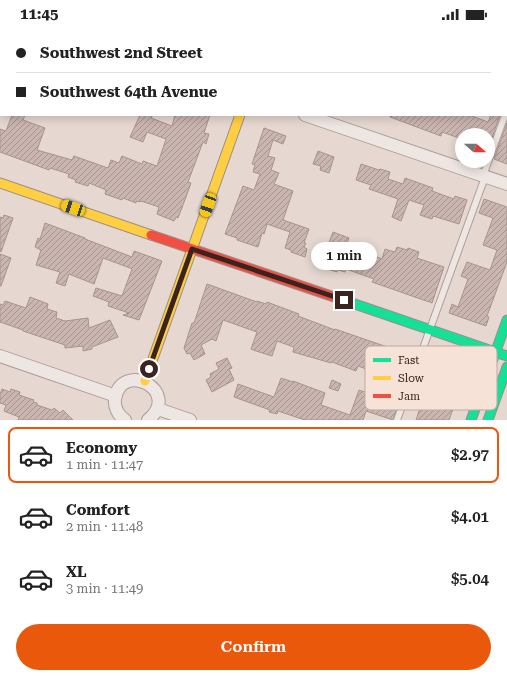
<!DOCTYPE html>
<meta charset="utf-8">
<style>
:root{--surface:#fff;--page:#f6f6f6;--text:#222;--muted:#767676;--line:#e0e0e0;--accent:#ea580c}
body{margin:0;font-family:"Roboto Serif",serif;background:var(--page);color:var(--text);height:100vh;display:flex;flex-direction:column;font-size:15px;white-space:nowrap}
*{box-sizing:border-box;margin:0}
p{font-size:13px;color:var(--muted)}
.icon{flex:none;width:22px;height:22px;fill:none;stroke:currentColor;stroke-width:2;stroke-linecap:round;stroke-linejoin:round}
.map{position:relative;height:392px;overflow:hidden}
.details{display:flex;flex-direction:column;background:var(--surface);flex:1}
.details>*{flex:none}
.hud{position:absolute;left:0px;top:0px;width:507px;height:88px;box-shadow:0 2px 10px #0003;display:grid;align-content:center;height:88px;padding:0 16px;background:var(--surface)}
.needle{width:26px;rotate:111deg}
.fabs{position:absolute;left:455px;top:100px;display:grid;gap:8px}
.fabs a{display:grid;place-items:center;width:40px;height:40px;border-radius:50%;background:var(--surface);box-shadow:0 2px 10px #0003;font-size:20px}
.end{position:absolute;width:18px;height:18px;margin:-9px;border:5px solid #3b2420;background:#fff;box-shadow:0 0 0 2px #fff}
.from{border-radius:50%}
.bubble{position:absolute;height:28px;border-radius:14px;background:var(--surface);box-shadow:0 2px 10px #0003;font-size:13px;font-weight:600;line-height:28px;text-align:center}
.car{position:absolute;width:12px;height:24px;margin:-12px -6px;border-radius:5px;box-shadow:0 0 3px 1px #0007;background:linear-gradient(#f5c518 24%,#345 0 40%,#f5c518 0 76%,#345 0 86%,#f5c518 0)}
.hud b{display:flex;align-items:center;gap:14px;height:38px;font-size:15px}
.hud b+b{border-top:1px solid var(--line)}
.hud i{width:10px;height:10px;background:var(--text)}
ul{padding:7px 0 0;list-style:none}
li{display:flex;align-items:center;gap:12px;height:56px;margin:0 8px 6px;padding:0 8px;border:2px solid transparent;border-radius:8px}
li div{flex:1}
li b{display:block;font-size:15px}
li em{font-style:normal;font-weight:600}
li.on{border-color:var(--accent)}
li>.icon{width:36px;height:36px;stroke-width:1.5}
.button{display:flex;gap:8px;margin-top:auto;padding:8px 16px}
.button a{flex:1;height:46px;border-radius:24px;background:var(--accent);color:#fff;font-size:16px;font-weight:600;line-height:46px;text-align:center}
.status{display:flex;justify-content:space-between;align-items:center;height:28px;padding:0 20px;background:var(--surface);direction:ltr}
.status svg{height:11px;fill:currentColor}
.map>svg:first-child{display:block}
.building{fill:url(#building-hatch);stroke:#a7938f}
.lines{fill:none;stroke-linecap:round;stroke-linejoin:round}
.lane-casing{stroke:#ac9e99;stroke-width:8}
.street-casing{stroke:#ac9e99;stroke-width:14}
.fast-casing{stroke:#9b8e89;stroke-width:11}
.slow-casing{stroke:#9b8e89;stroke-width:11}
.jam-casing{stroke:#9b8e89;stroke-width:11}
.lane{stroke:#eee6e2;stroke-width:6}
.street{stroke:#eee6e2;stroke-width:12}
.fast{stroke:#16e098;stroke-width:9}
.slow{stroke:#ffcf43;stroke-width:9}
.jam{stroke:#f24e42;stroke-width:9}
.route{stroke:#3b2420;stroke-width:5}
.key{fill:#f6e2d7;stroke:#bea9a0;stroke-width:1}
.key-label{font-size:11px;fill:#3b2420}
</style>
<div class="status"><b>11:45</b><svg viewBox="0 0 49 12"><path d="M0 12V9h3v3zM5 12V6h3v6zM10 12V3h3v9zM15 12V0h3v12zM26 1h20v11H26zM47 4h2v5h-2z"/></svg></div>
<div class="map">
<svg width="507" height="392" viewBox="0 0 507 392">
<defs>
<pattern id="building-hatch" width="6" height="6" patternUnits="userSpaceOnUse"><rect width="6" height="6" fill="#cab5b1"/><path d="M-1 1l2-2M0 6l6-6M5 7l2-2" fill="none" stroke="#a59390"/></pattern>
</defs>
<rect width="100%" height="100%" fill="#e6d8d0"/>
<path class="building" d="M12,87H25L23,92L45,100L37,122L72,132L74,128L108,140L111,132L119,135L122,128L142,136L143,133L157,138L166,111L147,104L143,114L130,109L140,87H153L151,90L172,98L175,87H210L204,105L209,106L206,116L203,114L188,154L191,155L186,169L178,190L176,189L174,193L157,186L159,179L141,173L140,174L136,173V175L123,170L122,172L105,166L106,162L89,155L88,158L75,154L76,152L68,149L69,146L50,140L49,142L0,124V101L6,103Z
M390,87H469L488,94L491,87H500L488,121V107H462V111L442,104L441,108L390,89Z
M507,95V136L494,131Z
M264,100L286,108L283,116L273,112L268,128L275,130L271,142L279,145L274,156L293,163L283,192L309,201L304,215H306L304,219L307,221L305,229L291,224V222L285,220L290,204L267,196L264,206L262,205L258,219L237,212V210L225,206L243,158L254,162L260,146L253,144L255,137L252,136Z
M318,123L334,129L329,145L320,142L321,138L313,136Z
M361,136L379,142L380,141L390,144L388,151L403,156L405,150L433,160L432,163L454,171L455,168L467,172L459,196L433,188L432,191L420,187L424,177L409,172L401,193L392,189L398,171L369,161L371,157L356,152Z
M484,171L507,179V234L487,288L489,289L486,298L449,285L452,276L458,279L468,251L461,248L467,234L490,242L497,222L483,217L493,190L479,185Z
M4,187L13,190L1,224L0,223V189L3,190Z
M45,195L85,210V211L132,229L134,223L162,233L139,292L123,287L129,285L108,278L109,274L93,268L96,260L122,268L132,241L130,240L103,230L94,256L69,246L65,258L56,255L60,244L36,237L41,222L35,219L38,210L40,211Z
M333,204L349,210L343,226L364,234L367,225L382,231L385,221L395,224L397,219L407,222L408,220L419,224L417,230L444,239L432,275L372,254L374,251L346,241L345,244L338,242L337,244L327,241L328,238L321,236Z
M0,226L11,230L1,258H0Z
M207,256L257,274V273L266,276L267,274L299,286L298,288L335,302V301L396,322L406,324V323L416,326L404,359L388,354L390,350L358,338L356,343L332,334L331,335L293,324L294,319L277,313L272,328L256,323L251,321L257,304L223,292L216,313L212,311L201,317L205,326L194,332L190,325L187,326L184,320L192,295H194Z
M30,269L48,276L47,281L57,284L56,290L65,293L88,290L89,300L110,292L118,309L92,319V321L83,323V318L65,320V317L23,303V302L0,294V276L3,277L5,273L26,280Z
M227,330L232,340L229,341L234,352L212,364L206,352L211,349L210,346L219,341L216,335Z
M459,336L468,340L449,392H416L428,356L423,355L428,340L454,349Z
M281,350L293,354V353L325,365L321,377L350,387L359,362L376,368L375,372L397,379L393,392L366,383L363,392H305L278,383L277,386L269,384L270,382L234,369L238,356L274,369Z
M332,352L341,356L338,363L329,360Z
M2,361L10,364L11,361L20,364L19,367L34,372L33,374L37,375V377L52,382L54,380L60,385L63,382L73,392H18L19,389L4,383L6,377L0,375V366Z"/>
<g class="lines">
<g class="lane-casing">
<path id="lane" d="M483,148L505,87
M397,392L485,149"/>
</g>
<g class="street-casing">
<path id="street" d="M50,0L53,1
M271,1V0
M305,87L507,156
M0,328L116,368
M158,381L190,392
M125,392C118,387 114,379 115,371C121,331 183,363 148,392"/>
</g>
<g class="fast-casing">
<path id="fast" d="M343,272L507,328
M471,392L507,292
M488,392L507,339"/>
</g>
<g class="slow-casing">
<path id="slow" d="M0,155L151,207
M145,353L240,87"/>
</g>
<g class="jam-casing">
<path id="jam" d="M151,207L343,272"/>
</g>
<use href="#lane" class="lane"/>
<use href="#street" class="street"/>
<use href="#fast" class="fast"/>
<use href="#slow" class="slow"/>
<use href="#jam" class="jam"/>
</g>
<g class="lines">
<path class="route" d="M149,341L192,221L344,272"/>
</g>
<rect x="365" y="318" width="132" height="64" rx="6" class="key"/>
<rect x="373" y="330" width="18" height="4" fill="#16e098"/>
<rect x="373" y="348" width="18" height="4" fill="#ffcf43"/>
<rect x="373" y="366" width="18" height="4" fill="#f24e42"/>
<g class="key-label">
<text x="398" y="336">Fast</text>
<text x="398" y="354">Slow</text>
<text x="398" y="372">Jam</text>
</g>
</svg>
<div class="fabs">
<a><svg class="needle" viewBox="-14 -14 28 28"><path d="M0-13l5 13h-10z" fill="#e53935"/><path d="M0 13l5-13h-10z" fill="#767676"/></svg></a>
</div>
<i class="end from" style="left:149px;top:341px"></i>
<i class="end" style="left:344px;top:272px"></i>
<div class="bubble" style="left:311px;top:214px;width:66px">1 min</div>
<i class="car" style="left:208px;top:177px;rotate:200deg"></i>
<i class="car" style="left:73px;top:180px;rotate:289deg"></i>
<div class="hud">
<b><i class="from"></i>Southwest 2nd Street</b>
<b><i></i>Southwest 64th Avenue</b>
</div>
</div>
<section class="details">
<ul>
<li class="on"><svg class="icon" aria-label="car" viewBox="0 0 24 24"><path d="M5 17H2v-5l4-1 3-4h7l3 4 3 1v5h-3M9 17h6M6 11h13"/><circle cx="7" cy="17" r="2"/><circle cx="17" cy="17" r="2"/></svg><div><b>Economy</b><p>1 min · 11:47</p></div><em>$2.97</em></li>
<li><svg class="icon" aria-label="car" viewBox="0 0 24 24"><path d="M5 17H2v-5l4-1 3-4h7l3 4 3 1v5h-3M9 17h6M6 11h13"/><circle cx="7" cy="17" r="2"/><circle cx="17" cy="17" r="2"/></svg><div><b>Comfort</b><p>2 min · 11:48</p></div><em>$4.01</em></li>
<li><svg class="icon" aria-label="car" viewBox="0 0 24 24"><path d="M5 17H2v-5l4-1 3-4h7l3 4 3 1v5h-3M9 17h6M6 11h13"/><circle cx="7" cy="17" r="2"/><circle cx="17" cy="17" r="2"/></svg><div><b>XL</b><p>3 min · 11:49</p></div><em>$5.04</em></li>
</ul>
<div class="button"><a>Confirm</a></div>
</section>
